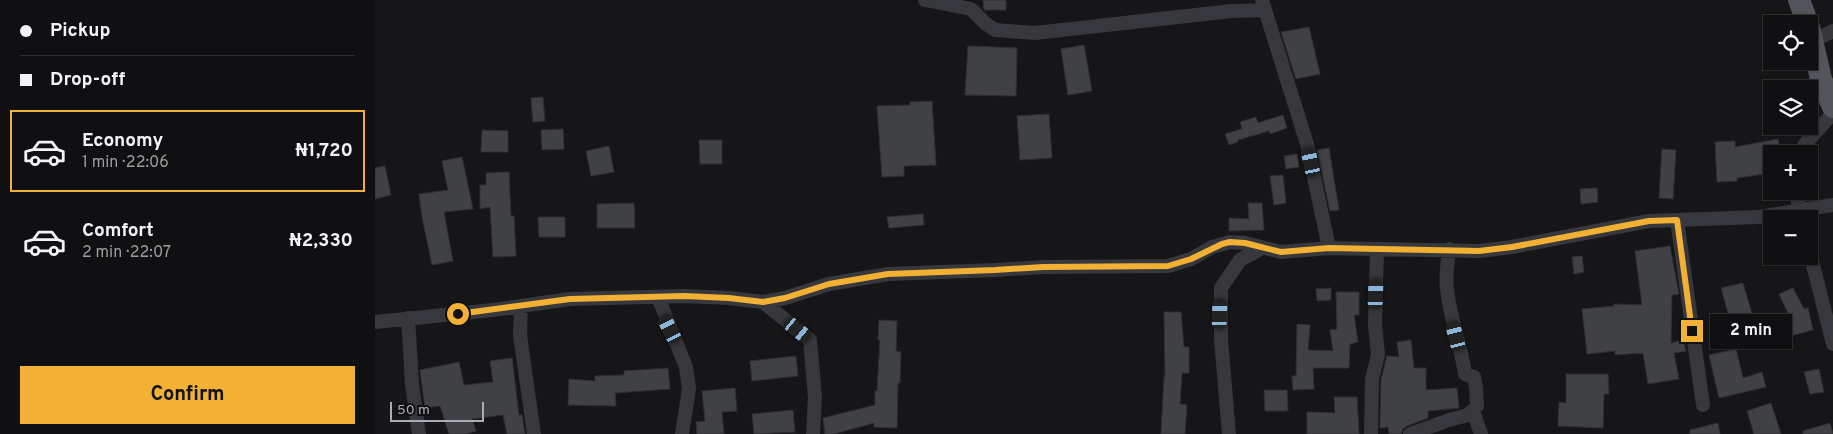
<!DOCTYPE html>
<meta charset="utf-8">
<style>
:root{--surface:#101012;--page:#1e1e20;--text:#f1f3f6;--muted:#9c9d9f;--line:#303032;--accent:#f2b134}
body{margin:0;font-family:Overpass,sans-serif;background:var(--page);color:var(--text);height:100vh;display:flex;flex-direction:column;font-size:19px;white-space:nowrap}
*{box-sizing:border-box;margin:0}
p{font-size:16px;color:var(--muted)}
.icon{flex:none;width:28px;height:28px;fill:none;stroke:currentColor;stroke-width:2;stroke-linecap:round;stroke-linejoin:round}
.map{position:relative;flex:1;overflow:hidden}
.side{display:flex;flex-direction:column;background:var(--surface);width:375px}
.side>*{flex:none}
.hud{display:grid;align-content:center;height:110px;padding:0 20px;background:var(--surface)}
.buttons{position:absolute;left:1388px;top:15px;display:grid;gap:10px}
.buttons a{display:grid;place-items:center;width:55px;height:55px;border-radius:0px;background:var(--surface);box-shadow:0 1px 4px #0004,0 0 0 1px var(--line);font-size:25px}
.scale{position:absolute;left:15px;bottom:12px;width:94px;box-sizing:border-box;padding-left:5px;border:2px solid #a8adb8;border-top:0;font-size:14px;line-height:18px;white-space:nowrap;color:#a8adb8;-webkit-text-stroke:4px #111113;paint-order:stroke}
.end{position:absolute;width:22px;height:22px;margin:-11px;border:6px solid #f2b134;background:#111;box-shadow:0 0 0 2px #111}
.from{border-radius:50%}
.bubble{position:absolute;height:35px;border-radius:0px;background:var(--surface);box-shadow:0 1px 4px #0004,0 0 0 1px var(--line);font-size:16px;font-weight:700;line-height:35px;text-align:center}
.car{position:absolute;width:15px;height:30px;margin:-15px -8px;border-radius:6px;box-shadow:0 0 4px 1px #0007;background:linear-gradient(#222 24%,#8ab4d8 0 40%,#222 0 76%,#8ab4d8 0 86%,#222 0)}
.hud b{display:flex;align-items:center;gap:18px;height:48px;font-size:19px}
.hud b+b{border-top:1px solid var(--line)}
.hud i{width:12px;height:12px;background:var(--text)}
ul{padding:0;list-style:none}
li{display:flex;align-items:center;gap:15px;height:82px;margin:0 10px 8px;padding:0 10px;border:2px solid transparent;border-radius:0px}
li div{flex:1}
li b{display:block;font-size:19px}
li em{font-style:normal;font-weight:700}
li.on{border-color:var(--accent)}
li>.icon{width:45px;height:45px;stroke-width:1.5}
.action{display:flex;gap:10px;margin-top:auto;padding:10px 20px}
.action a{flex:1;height:58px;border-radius:0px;background:var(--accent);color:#111;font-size:20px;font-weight:700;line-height:58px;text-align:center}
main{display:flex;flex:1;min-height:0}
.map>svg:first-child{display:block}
.building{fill:#404145;stroke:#303034}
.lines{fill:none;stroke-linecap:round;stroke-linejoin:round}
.minor{stroke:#37383d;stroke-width:14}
.primary{stroke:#53555c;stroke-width:22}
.route{stroke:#f2b134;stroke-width:6}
</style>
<main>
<section class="side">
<div class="hud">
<b><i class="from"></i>Pickup</b>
<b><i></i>Drop-off</b>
</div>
<ul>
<li class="on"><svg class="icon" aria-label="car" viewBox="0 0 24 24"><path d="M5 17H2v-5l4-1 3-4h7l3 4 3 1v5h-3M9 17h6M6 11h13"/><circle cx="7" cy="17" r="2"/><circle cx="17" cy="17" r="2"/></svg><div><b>Economy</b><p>1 min · 22:06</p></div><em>₦1,720</em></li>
<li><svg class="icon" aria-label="car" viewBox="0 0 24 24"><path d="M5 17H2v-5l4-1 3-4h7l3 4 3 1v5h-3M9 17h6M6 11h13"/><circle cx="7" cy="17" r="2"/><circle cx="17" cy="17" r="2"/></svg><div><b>Comfort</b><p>2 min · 22:07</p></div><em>₦2,330</em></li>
</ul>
<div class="action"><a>Confirm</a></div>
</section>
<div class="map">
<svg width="1458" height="434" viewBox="0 0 1458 434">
<rect width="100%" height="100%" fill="#161618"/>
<path class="building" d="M608,0H631V10H609Z
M934,27L945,74L921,79L906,32Z
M709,45L717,91L693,95L686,49Z
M593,46L642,48L641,96L590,95Z
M168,97L170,121L158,122L156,98Z
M557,101L561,165L529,166V176L507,177L502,106L535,105V102Z
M674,114L677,158L645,160L642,116Z
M908,115L912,128L895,134L894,131L863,140V142L854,145L850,134L867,129L865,122L881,117L883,123Z
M188,129L189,149L167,150L166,130Z
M107,130L133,131V152H106Z
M1403,139L1406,154H1396V173L1362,178V181L1342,182L1340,142L1360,141V147Z
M324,140H347V164H325Z
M234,146L239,172L216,176L211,151Z
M954,148L964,210L955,211L942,150Z
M1287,149L1301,150L1298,199L1284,198Z
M922,154L924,167L911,169L909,156Z
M87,157L98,209L69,212L78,261L57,265L47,217L44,194L73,190L67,161Z
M10,166L16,195L0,199V168Z
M134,172L136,216H139L141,256L118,257L115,207L105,209V185H111V173Z
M908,175L911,203L899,205L895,176Z
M1222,188L1223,202L1206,204L1205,189Z
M259,203L260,228H222V204Z
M873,203H887L889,230L854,231V218L874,219Z
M548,214L549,225L514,228L512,217Z
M163,217H190V237H164Z
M1295,246L1304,294L1297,295L1296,343L1308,340L1311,351L1299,353L1304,379L1273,384L1268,353L1240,355V351L1212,354L1207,309L1239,306V304L1267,305L1260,251Z
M1207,256L1209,272L1199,274L1197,257Z
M1368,283L1377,314L1355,320L1346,288Z
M956,288V300L942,301L941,289Z
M1418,288L1429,309L1433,308L1438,330L1393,342L1387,320L1413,313L1404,294Z
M961,292H984V315H979L983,342L975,344L974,368H938L939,389L918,390L917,376H921L922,324L935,325L933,350L958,351L955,330L962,329Z
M789,312H806L809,347H814V373H807L805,404L812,405L810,434H786L789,377H790Z
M504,320L522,321L521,351L526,352L525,383H523L522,428L499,427V423L459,434H450L448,418L500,405V391H502L505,340H503Z
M1036,340L1039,368H1051V390L1082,388L1084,408L1053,411V418L1032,426L1028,429L1026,434H1014L1013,427L1005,428L1006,380L1012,356L1024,357L1022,342Z
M1361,349L1368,378L1387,372L1391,387L1344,398L1334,355Z
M421,356L423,376L377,381L375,361Z
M137,358L144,415H147L150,434H132L128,415L97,419L101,431L91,434H74L65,406L50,408L45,370L84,362L89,385L118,382L115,361Z
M293,368L295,389L240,393L241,406L193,405L194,379L220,381V376L249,375V371Z
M1444,369L1449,392L1435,394L1429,372Z
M1191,374H1233L1234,394H1229L1228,428L1183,426L1184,402L1191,403Z
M360,388L362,411L347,412L349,434H322L321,422L330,421L327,391Z
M889,390H912L913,411H890Z
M959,397H982L984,434H932V412L960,413Z
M1396,403L1406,434H1379L1372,411Z
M418,410L420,432L379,434L377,414Z
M1343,423L1345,434H1315V430Z
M1455,423L1458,434H1428V431Z"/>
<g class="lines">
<path class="minor" d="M550,0L596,9L610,23L620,30L660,33L857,11L890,10
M887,0L932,144L954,248
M1437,41L1458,31
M1425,154L1430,144L1458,113
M1421,191L1426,218
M1302,220L1328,405
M1434,249L1458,344
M283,297L311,367L314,389L307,434
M388,302L435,340L440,398L438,434
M146,306L145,335L159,434
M33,318L37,384L44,434
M0,322L118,310L195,299L309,296L354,298L388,302L410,298L454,284L513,274L620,270L668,267L793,266L816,259L837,247L855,242L870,243L906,252L954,248L1104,251L1137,247L1274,221L1384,217L1458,205
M1098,411L1106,434
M854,434L846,339V288L865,260L887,248
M996,434L997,379L1003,355L1000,325L1002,249
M1035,434L1074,420L1093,415L1102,406L1101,387L1099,377L1090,374C1086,346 1075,318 1072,289C1070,276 1073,262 1074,249"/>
<path class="primary" d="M1424,0L1433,24
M1434,27L1446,79L1458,107"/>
</g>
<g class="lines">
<path class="route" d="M83,314L195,299L309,296L354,298L388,302L410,298L454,284L513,274L620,270L668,267L793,266L816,259L847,244L855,242L870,243L906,252L954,248L1104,251L1137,247L1274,221L1302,220L1317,331"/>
</g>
</svg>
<div class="buttons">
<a><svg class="icon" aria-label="locate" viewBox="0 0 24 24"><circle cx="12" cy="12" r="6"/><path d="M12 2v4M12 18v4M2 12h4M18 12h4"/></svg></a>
<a><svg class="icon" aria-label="layers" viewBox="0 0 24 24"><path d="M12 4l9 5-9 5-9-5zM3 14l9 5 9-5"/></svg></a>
<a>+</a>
<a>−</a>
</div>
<div class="scale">50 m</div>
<i class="end from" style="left:83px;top:314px"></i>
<i class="end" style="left:1317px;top:331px"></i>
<div class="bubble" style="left:1335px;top:314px;width:82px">2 min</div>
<i class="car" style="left:936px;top:162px;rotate:348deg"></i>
<i class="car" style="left:1001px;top:294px;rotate:2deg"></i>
<i class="car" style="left:845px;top:314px;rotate:2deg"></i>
<i class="car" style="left:295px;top:329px;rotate:333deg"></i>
<i class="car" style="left:423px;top:330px;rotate:129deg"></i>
<i class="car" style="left:1081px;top:336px;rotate:346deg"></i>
</div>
</main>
